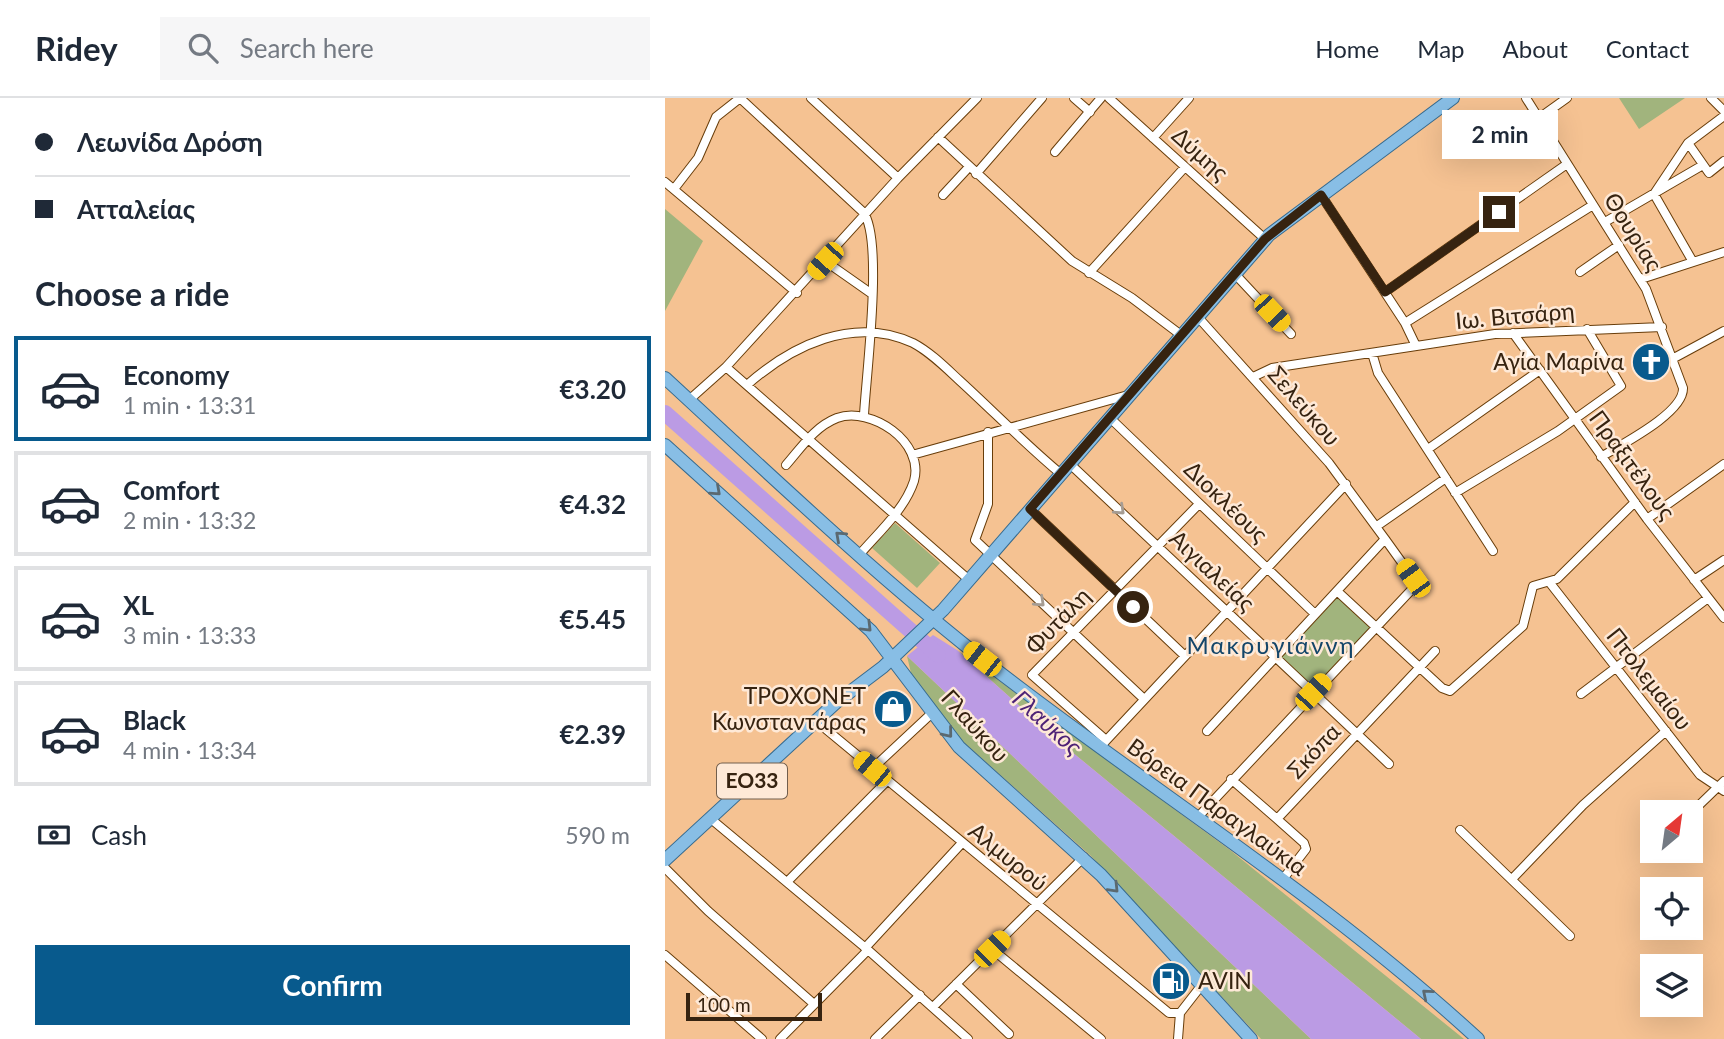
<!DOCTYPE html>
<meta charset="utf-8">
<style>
:root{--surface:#fff;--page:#f6f6f7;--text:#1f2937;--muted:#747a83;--line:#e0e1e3;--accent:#085a8d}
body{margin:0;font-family:Lato,sans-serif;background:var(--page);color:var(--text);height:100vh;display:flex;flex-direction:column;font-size:26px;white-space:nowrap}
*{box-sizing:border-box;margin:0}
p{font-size:23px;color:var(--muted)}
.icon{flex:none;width:38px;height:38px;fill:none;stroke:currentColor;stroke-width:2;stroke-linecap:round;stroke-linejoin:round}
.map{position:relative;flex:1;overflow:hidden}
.drawer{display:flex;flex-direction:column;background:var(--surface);width:665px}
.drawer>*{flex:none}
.top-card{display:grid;align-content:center;height:154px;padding:0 35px;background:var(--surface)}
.needle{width:46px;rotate:29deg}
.fabs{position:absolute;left:975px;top:702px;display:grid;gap:14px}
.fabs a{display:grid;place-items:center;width:63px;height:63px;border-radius:0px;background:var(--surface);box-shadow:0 7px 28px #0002;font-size:35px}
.scale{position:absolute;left:21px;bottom:18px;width:136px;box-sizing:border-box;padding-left:7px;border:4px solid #362310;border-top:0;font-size:19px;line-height:24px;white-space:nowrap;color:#362310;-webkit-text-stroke:5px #fee9d7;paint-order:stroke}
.end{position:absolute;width:32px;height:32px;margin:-16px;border:9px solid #362310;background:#fff;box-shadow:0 0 0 4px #fff}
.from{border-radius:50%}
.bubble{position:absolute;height:49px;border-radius:0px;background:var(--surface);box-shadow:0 7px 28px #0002;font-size:23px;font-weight:700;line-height:49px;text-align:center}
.car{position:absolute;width:21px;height:42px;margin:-21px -10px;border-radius:9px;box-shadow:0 0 5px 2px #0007;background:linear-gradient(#f5c518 24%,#345 0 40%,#f5c518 0 76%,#345 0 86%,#f5c518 0)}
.top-card b{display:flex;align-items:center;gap:24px;height:66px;font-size:26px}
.top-card b+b{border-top:2px solid var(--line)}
.top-card i{width:18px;height:18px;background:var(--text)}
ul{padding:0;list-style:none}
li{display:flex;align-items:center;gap:21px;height:105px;margin:0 14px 10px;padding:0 21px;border:4px solid var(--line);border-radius:0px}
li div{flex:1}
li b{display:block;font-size:26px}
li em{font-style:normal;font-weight:700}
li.current{border-color:var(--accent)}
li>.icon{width:63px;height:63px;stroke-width:1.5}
h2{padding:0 35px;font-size:32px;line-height:84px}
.pay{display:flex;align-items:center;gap:18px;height:77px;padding:0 35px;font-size:26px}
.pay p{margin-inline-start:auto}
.button{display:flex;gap:14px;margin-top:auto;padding:14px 35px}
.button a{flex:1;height:80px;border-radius:0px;background:var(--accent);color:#fff;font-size:28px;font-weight:700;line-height:80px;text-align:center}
header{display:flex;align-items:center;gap:42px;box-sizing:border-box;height:98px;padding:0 35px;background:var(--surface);border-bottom:2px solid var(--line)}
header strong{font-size:33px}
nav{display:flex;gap:38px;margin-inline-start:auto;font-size:24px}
.search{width:490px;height:63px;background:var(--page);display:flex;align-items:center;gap:18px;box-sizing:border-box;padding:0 24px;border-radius:0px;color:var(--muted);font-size:26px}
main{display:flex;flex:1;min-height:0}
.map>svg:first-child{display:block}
.green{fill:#a1b47d}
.water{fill:#bb9be4}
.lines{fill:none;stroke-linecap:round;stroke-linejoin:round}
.river{stroke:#bb9be4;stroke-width:16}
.street-casing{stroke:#683d0a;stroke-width:10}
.primary-casing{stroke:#376b8f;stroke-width:14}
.street{stroke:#fff;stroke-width:8}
.primary{stroke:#88bee5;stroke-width:12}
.oneway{stroke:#5b6970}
.oneway2{stroke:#a59c93}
.route{stroke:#362310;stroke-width:9}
.labels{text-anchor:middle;stroke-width:5;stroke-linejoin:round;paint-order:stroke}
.shield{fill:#fee9d7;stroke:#725e4c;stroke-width:2}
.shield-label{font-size:21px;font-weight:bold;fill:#362310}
.street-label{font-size:23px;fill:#362310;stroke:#fee9d7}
.poi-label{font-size:23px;fill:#362310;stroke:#fee9d7;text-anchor:end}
.neighbourhood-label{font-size:24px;letter-spacing:2px;fill:#134569;stroke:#fee9d7}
.water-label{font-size:24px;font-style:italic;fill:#4e2276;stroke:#fee9d7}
</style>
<header>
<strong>Ridey</strong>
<div class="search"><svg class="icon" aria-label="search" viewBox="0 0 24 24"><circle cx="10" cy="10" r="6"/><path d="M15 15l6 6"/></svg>Search here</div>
<nav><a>Home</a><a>Map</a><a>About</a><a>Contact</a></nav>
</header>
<main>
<section class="drawer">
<div class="top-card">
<b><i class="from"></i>Λεωνίδα Δρόση</b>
<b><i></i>Ατταλείας</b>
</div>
<h2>Choose a ride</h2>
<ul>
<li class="current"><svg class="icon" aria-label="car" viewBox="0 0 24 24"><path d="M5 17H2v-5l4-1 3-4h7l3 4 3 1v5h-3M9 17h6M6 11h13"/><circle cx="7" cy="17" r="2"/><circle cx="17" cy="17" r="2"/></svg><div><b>Economy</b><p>1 min · 13:31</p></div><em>€3.20</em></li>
<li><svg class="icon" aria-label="car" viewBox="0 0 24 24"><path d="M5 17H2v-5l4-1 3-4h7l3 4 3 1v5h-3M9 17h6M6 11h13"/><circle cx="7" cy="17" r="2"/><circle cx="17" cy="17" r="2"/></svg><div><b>Comfort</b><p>2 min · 13:32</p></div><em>€4.32</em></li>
<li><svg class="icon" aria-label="car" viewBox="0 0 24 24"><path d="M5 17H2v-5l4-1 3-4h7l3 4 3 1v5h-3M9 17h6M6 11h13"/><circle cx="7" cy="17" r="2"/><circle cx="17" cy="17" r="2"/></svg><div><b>XL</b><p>3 min · 13:33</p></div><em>€5.45</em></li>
<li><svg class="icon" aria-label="car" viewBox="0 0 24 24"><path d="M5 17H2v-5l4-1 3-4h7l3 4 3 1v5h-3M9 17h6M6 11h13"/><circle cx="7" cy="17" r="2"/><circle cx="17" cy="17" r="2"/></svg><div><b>Black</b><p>4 min · 13:34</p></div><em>€2.39</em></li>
</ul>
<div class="pay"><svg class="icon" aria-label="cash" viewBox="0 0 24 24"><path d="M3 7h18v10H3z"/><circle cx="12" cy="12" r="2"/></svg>Cash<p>590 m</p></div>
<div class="button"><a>Confirm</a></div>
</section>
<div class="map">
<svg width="1059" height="941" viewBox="0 0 1059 941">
<rect width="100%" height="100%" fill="#f5c292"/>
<path class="green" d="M954,0H1020L974,31Z
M0,111L38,143L0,213Z
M230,425L275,465L252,490L207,450Z
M672,493L710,528L648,594L610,559Z
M292,552L565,752L799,941H756L396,645Z
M242,558L646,941H596L425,757L296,642L246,575Z"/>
<path class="water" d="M268,537L292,552L396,645L756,941H646L242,558Z"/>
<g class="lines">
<path class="river" d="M0,315L273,557"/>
<g class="street-casing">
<path id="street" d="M75,0L198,114C219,140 201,278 199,317
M146,0L233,80
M409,0L425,14
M444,0L600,141
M861,0L981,191L1018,290C1019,315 957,346 936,359
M1046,0L1059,13
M874,20L902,0
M273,39L407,163L467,200L516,237
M488,40L524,0
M1023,45L1044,75L1059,63
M390,54L436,0
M311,76L377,0
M0,84L132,195
M9,91L33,60L51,19L75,0
M278,97L304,69
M656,97L740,225L751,248
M940,124L1038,67
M160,163L207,196
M1028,164L989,96L1023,45L1059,18
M915,174L954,147
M424,175L520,69
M569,175L626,236
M976,181L1059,154
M720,194L902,66
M532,218L664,365L720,441L542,633
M740,225L928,107
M848,235L982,421L1059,520
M707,255L713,275L828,453
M1009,260L1059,233
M61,269L303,481
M588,279L607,270L830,236L997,229
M82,287C126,248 188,217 248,245C265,254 280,269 294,282C328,313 360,346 396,376
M24,302L61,269L233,80L312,0
M445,320L650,516
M323,334V406L310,442L479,601
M763,351L875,272
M247,357L463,297
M405,366L724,666
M121,367C136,350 149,329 172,320C206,308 260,344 249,383C240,411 214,434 195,456
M790,395L893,333L956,288L922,231
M365,411L520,558
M982,421L1059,366
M712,428L781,380
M1029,482L1059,462
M885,485L1035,677L1059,693
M672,493L777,590L785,593L858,528L868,488L892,481L970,404
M916,596L1043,500
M151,623L504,915H515
M441,642L367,577L534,406
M435,649L681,386
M207,671L267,615
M566,681L612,721
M1027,714L1059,683
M533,719L750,488L748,480L720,441
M46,721L203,852L303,941
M795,732L905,838
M0,770L43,813L149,906
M618,781L641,751L639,745L612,721L770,553
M847,781L918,707L1001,633
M122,784L222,683
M200,850L296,746
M327,851L436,941
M0,857L97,941
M291,886L344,936
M268,909L419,759
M115,941L203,852
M210,941L255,897
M513,941L515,915L536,888"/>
</g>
<g class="primary-casing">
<path id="primary" d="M0,280C115,386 230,496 355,590C508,706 671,810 813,941
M0,347L206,533L294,649L436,777L586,941
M173,603L218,569L278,512L604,137L788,0
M0,762L178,598"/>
</g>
<use href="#street" class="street"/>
<use href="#primary" class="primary"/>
</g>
<defs><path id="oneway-chevron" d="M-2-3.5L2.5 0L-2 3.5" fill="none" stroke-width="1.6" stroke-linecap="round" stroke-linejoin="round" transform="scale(1.75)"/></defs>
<g class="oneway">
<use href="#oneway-chevron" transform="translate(51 393) rotate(42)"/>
<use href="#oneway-chevron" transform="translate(175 438) rotate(-138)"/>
<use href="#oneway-chevron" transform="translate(202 529) rotate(45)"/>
<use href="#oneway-chevron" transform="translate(283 635) rotate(51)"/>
<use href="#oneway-chevron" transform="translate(449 790) rotate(46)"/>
<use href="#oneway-chevron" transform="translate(762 896) rotate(-140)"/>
</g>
<g class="oneway2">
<use href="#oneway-chevron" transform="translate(455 412) rotate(43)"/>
<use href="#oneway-chevron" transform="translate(375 504) rotate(43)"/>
</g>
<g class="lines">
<path class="route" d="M468,509L365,411L600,141L656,97L720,194L834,114"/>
</g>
<defs>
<g id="church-disc" transform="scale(2.0125)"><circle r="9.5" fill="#085a8d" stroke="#fee9d7"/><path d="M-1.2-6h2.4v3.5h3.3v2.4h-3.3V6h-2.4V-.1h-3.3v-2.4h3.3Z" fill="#fff"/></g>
<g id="shop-disc" transform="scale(2.0125)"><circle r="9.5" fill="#085a8d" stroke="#fee9d7"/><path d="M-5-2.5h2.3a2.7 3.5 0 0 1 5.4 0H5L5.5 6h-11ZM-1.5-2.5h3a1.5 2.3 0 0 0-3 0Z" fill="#fff"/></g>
<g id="fuel-disc" transform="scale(2.0125)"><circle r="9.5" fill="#085a8d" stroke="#fee9d7"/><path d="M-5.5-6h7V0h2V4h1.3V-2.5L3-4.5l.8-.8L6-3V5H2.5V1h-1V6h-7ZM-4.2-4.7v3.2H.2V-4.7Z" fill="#fff"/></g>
</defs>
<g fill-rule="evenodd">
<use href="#church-disc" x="986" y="264"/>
<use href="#shop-disc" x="228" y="611"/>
<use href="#fuel-disc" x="506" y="883"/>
</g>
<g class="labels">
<rect class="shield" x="52" y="665.5" width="70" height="35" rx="5"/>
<g class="shield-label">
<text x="87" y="690">ΕΟ33</text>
</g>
<g class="street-label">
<text transform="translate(535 56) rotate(42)" y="8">Δύμης</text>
<text transform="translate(968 134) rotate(58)" y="8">Θουρίας</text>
<text transform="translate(850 218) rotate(-5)" y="8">Ιω. Βιτσάρη</text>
<text transform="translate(639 308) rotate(49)" y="8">Σελεύκου</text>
<text transform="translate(967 367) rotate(54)" y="8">Πραξιτέλους</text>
<text transform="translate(561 404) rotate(44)" y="8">Διοκλέους</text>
<text transform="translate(547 473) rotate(43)" y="8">Αιγιαλείας</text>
<text transform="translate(393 523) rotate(-46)" y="8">Φυτάλη</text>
<text transform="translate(984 581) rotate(52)" y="8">Πτολεμαίου</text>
<text transform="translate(310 628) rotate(48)" y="8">Γλαύκου</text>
<text transform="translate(649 653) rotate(-47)" y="8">Σκόπα</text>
<text transform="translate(552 709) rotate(36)" y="8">Βόρεια Παραγλαύκια</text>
<text transform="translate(343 759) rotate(39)" y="8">Αλμυρού</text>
</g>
<g class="poi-label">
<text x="959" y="272">Αγία Μαρίνα</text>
<text x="201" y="606">ΤΡΟΧΟΝΕΤ<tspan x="201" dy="26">Κωνσταντάρας</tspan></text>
<text x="533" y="891" text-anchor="start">AVIN</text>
</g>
<g class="neighbourhood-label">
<text x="606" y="556">Μακρυγιάννη</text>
</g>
<g class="water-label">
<text transform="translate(382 625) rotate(42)" y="8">Γλαύκος</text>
</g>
</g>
</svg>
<div class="fabs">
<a><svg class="needle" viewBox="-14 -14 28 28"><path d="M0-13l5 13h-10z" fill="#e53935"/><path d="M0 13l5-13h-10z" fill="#747a83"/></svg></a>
<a><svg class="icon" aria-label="locate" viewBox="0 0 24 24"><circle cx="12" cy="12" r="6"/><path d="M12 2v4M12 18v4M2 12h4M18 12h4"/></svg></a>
<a><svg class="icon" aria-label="layers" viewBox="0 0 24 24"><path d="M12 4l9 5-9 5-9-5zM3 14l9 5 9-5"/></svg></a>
</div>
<div class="scale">100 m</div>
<i class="end from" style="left:468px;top:509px"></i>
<i class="end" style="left:834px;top:114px"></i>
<div class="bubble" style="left:777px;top:12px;width:116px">2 min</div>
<i class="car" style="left:160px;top:163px;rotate:222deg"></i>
<i class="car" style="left:607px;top:215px;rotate:137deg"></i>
<i class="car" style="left:748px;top:480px;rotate:324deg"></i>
<i class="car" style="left:317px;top:561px;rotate:308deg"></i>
<i class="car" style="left:648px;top:594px;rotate:43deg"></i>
<i class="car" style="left:207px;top:671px;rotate:310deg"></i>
<i class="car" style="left:327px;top:851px;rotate:45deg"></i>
</div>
</main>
